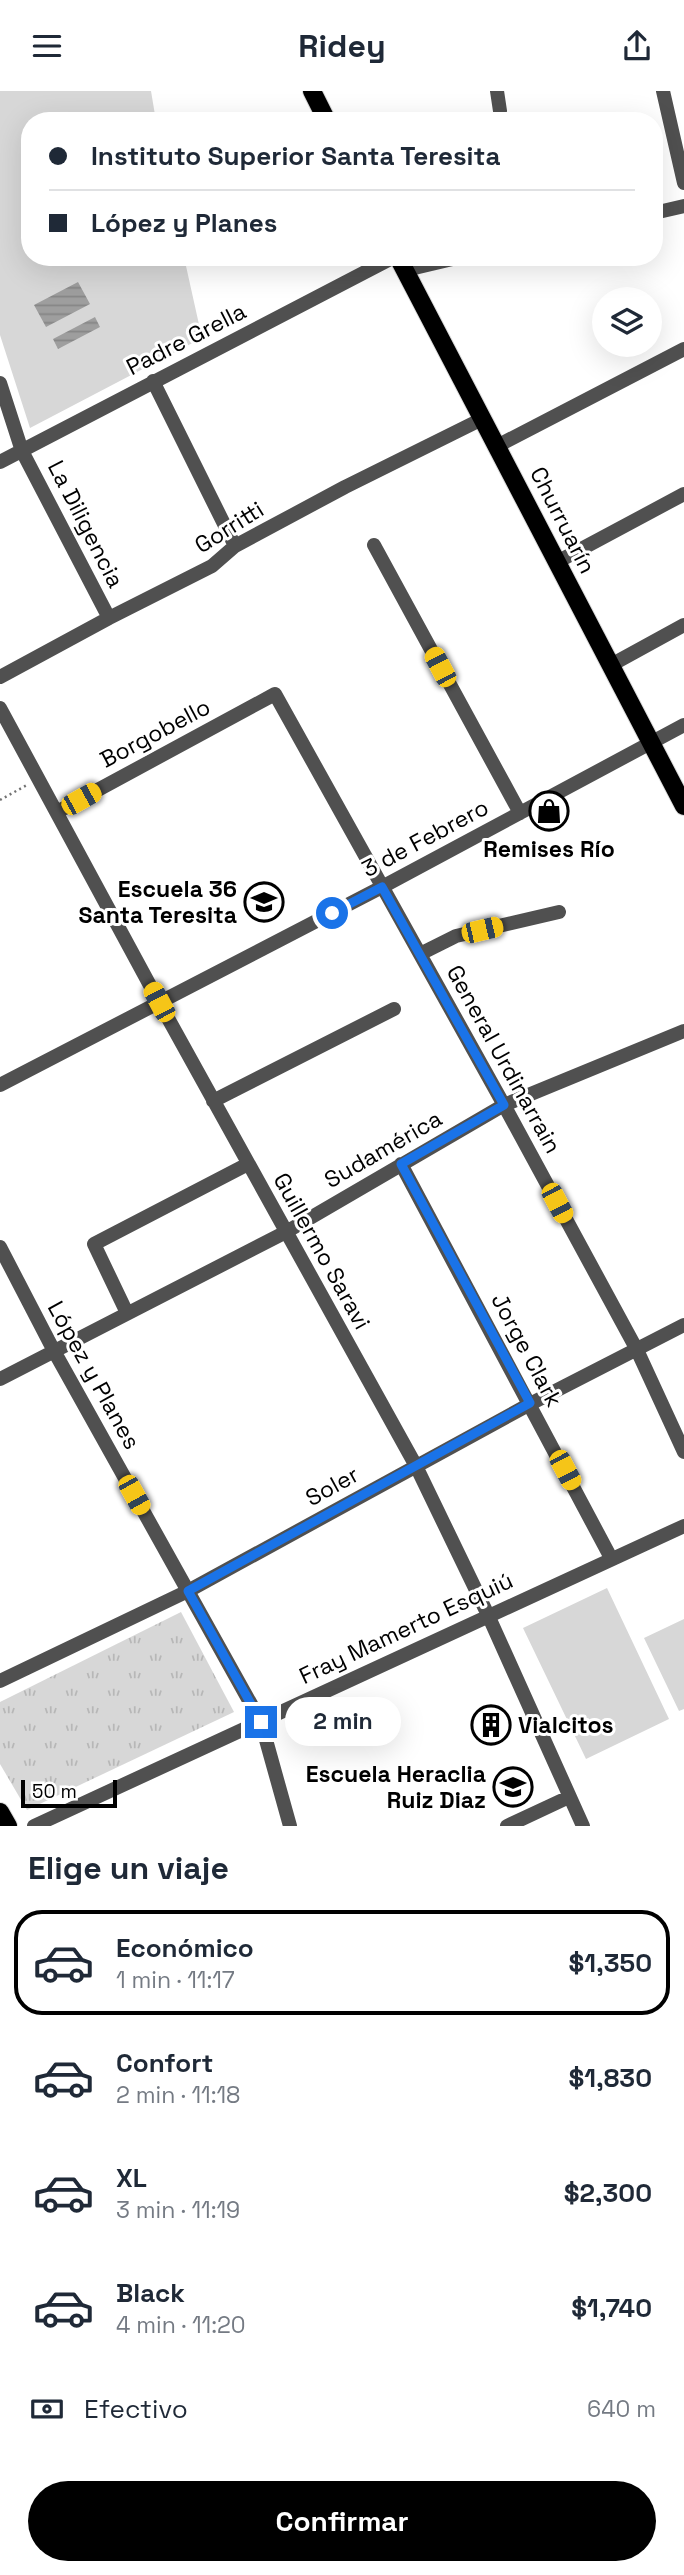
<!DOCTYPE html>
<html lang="es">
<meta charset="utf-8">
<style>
:root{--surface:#fff;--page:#f2f2f3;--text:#1f2937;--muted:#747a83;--line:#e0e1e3;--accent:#000}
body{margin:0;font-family:"Space Grotesk",sans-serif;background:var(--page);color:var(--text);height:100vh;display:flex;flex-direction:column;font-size:26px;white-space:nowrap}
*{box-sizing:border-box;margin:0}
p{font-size:23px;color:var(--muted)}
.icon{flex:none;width:38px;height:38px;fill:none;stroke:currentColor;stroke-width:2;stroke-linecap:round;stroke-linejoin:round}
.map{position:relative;height:1735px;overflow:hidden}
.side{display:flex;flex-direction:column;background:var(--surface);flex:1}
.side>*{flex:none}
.top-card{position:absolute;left:21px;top:21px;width:642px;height:154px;border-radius:28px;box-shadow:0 7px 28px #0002;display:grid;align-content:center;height:154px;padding:0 28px;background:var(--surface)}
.buttons{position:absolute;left:592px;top:196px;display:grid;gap:14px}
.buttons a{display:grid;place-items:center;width:70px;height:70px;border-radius:50%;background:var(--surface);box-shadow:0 7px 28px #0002;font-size:35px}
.scale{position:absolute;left:21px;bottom:18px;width:96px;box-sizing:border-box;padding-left:7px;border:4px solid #000;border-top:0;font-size:19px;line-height:24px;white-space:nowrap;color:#000;-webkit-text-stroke:5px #fff;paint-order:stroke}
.end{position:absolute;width:32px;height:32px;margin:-16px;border:9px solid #1a73e8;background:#fff;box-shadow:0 0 0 4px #fff}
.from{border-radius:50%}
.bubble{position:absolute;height:49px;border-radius:24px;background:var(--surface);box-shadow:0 7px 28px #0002;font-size:23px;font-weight:800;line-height:49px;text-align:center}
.car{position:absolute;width:21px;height:42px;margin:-21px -10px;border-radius:9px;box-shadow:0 0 5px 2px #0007;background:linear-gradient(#f5c518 24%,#345 0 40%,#f5c518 0 76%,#345 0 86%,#f5c518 0)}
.top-card b{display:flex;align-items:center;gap:24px;height:66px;font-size:26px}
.top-card b+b{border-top:2px solid var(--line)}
.top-card i{width:18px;height:18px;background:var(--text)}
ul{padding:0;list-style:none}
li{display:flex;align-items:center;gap:21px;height:105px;margin:0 14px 10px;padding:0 14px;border:4px solid transparent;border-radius:28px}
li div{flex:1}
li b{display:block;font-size:26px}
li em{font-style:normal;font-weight:800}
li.selected{border-color:var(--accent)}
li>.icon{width:63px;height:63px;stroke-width:1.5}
h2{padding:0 28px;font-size:32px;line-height:84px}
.pay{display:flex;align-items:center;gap:18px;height:77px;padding:0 28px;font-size:26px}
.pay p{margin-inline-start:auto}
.button{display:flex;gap:14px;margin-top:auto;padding:14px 28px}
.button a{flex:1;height:80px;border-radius:42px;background:var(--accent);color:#fff;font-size:28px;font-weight:800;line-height:80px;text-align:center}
header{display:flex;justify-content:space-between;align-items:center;height:91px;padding:0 28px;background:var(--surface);font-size:32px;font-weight:800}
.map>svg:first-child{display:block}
.park{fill:url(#park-tufts)}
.pitch{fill:#d7d7d7}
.water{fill:url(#water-rules)}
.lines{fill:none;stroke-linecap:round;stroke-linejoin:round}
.major-casing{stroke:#dbdbdb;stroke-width:20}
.path{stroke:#727272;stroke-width:2.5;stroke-dasharray:2 3.5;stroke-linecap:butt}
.minor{stroke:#505050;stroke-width:14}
.major{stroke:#000;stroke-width:18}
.route{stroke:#1a73e8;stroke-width:9}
.labels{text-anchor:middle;stroke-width:6;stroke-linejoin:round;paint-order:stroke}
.street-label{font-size:23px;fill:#000;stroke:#fff}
.poi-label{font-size:23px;font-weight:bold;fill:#000;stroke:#fff;text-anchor:end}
</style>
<header><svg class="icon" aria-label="menu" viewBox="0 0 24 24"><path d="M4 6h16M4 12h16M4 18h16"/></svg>Ridey<svg class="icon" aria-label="share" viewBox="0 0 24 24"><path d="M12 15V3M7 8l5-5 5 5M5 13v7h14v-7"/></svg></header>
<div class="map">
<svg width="684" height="1735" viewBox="0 0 684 1735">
<defs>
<pattern id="park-tufts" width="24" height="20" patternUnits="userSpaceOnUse" patternTransform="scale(1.75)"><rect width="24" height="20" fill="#d7d7d7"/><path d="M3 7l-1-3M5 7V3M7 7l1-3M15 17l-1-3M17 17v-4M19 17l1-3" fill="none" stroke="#b7b7b7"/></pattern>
<pattern id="water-rules" width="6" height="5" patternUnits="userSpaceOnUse" patternTransform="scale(1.75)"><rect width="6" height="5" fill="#9e9e9e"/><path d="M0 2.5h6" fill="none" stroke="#868686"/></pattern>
</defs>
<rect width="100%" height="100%" fill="#fff"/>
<path class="park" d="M181,1521L234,1621L27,1719L0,1673V1611Z"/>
<path class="pitch" d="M0,0H151L156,30H30V166H184L202,247L30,337L0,244Z
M607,1497L669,1628L586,1668L523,1537Z
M684,1528V1618L679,1620L644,1547Z"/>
<path class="water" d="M78,191L90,213L46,236L34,214Z
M95,226L100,236L58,258L53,248Z"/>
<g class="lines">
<g class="major-casing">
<path id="major" d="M312,0L327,30
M398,166L684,715
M0,1721L8,1735"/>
</g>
<path class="path" d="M0,709L27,694"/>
<path class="minor" d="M497,0L500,20
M663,0L684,92
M654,122L684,115
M406,179L461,166
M153,290L235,455
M0,292L22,360L109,527
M497,355L684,258
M0,371L394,166
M374,454L520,722
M557,471L684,403
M611,574L684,534
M0,586L109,527L212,475L235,455L345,396L482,328
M0,617L159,911L416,1375L488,1524L583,1735
M57,721L275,603L504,1014L637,1259L684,1361
M420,863L456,845L559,821
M0,994L382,796L684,634
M213,1010L394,918
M401,1073L611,1467
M0,1156L54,1260L261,1631L290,1735
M127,1222L94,1153L248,1073
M0,1288L286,1141L504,1014L684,940
M0,1590L188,1500L530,1313L684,1234
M34,1735L684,1435
M507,1735L569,1706"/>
<use href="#major" class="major"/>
</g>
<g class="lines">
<path class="route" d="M261,1631L188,1500L530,1312L401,1073L504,1014L382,796L332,822"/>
</g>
<defs>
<g id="shop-ring" transform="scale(2.0125)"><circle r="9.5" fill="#fff" stroke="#000" stroke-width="1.5"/><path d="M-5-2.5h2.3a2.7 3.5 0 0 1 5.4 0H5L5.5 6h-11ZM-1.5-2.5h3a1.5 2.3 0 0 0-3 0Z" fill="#000"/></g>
<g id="school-ring" transform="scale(2.0125)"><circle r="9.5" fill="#fff" stroke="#000" stroke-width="1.5"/><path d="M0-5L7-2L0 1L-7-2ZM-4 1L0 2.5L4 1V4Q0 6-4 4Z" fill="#000"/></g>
<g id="building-ring" transform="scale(2.0125)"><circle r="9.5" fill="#fff" stroke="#000" stroke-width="1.5"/><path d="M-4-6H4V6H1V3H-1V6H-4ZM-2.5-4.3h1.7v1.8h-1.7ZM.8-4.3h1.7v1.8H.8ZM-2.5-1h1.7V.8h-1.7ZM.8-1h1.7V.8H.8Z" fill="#000"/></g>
</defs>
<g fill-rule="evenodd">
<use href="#shop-ring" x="549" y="720"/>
<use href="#school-ring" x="264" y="811"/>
<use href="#building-ring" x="491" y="1634"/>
<use href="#school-ring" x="513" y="1696"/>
</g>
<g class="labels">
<g class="street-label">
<text transform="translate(186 248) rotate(-27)" y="8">Padre Grella</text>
<text transform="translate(563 429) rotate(63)" y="8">Churruarín</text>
<text transform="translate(86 433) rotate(63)" y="8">La Diligencia</text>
<text transform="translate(229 436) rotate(-32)" y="8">Gorritti</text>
<text transform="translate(155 642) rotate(-28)" y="8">Borgobello</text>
<text transform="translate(425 747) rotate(-28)" y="8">3 de Febrero</text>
<text transform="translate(504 968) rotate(61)" y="8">General Urdinarrain</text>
<text transform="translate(383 1058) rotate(-30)" y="8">Sudamérica</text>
<text transform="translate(322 1160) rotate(61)" y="8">Guillermo Saravi</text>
<text transform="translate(527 1259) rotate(62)" y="8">Jorge Clark</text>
<text transform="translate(94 1284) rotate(61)" y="8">López y Planes</text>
<text transform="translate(332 1395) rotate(-29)" y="8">Soler</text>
<text transform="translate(406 1537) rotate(-25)" y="8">Fray Mamerto Esquiú</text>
</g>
<g class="poi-label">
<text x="549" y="766" text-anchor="middle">Remises Río</text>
<text x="237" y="806">Escuela 36<tspan x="237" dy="26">Santa Teresita</tspan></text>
<text x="518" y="1642" text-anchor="start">Vialcitos</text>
<text x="486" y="1691">Escuela Heraclia<tspan x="486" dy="26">Ruiz Diaz</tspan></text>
</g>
</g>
</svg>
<div class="buttons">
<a><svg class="icon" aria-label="layers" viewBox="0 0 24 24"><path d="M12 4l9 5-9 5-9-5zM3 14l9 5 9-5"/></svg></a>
</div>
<div class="scale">50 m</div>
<i class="end from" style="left:332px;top:822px"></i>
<i class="end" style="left:261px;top:1631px"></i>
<div class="bubble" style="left:285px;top:1606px;width:116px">2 min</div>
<i class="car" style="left:440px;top:576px;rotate:332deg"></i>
<i class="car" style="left:81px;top:708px;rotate:61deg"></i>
<i class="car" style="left:482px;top:839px;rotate:77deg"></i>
<i class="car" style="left:159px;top:911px;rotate:332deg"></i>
<i class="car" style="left:557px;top:1112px;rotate:152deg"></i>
<i class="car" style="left:565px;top:1379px;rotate:152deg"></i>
<i class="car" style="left:134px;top:1404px;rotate:151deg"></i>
<div class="top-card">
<b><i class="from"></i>Instituto Superior Santa Teresita</b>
<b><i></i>López y Planes</b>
</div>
</div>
<section class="side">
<h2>Elige un viaje</h2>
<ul>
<li class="selected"><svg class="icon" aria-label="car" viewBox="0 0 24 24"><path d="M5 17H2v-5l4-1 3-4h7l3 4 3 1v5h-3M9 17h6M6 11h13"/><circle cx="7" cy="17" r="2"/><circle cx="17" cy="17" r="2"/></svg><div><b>Económico</b><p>1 min · 11:17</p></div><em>$1,350</em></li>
<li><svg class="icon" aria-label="car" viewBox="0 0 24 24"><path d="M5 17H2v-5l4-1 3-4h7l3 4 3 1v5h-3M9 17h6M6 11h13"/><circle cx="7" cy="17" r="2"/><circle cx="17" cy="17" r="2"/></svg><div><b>Confort</b><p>2 min · 11:18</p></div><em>$1,830</em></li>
<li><svg class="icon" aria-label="car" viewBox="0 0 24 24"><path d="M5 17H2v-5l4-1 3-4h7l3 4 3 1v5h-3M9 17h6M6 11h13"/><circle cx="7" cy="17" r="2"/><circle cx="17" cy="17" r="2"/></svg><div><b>XL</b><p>3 min · 11:19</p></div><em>$2,300</em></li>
<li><svg class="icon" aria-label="car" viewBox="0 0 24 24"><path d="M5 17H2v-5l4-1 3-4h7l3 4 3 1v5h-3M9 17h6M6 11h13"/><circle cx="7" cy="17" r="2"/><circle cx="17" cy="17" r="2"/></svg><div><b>Black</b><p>4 min · 11:20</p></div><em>$1,740</em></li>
</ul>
<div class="pay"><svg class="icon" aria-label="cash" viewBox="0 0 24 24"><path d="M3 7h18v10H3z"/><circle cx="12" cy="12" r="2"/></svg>Efectivo<p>640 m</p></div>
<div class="button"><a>Confirmar</a></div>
</section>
